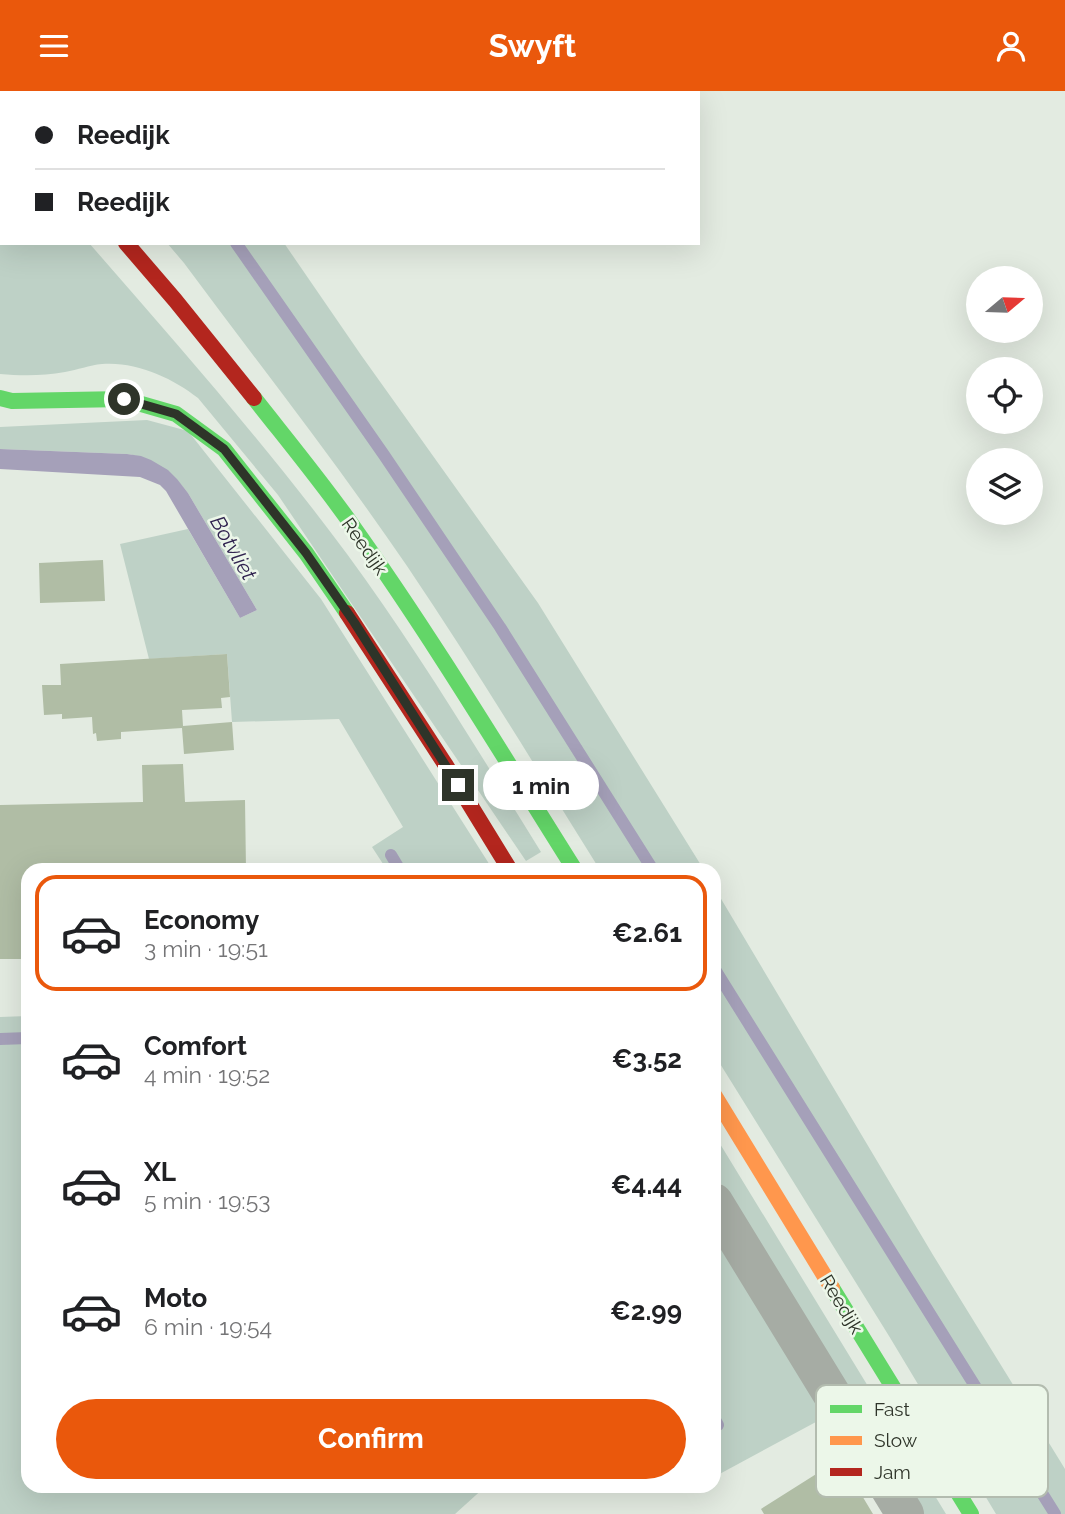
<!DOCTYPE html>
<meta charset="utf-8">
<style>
:root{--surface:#fff;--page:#f6f6f6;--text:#202124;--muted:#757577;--line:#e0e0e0;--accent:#ea580c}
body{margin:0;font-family:Raleway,sans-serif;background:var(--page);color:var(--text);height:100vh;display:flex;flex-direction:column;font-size:26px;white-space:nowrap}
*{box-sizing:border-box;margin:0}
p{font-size:23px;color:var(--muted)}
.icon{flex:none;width:38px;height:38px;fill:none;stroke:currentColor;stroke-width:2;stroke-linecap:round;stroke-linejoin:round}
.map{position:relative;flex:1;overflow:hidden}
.details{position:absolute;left:21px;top:772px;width:700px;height:630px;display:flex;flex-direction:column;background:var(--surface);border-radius:21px;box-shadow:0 7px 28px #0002}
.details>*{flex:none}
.guide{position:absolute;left:0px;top:0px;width:700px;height:154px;box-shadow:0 7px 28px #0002;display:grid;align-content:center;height:154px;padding:0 35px;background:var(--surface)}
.needle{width:46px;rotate:71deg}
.controls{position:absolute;left:966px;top:175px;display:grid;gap:14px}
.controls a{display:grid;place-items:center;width:77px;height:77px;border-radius:50%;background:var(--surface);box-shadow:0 7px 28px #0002;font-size:35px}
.end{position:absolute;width:32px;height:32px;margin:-16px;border:9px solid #2e3429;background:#fff;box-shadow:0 0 0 4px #fff}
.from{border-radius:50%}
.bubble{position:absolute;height:49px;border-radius:24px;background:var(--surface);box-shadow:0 7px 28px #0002;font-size:23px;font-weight:700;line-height:49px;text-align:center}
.guide b{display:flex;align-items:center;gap:24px;height:66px;font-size:26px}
.guide b+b{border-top:2px solid var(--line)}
.guide i{width:18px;height:18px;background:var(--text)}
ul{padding:12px 0 0;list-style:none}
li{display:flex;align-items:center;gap:21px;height:116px;margin:0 14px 10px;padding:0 21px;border:4px solid transparent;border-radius:21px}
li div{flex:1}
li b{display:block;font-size:26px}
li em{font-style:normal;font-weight:700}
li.on{border-color:var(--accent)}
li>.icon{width:63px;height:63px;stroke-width:1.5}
.cta{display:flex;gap:14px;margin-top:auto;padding:14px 35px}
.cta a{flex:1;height:80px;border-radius:42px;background:var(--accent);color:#fff;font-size:28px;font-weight:700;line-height:80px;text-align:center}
header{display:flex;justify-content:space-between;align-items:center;height:91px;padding:0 35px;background:var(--accent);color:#fff;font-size:32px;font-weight:700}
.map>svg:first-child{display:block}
.green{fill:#bed1c6}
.water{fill:#a5a0b9}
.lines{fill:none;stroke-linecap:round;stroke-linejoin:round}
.stream{stroke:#a5a0b9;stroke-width:12}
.building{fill:#b0bda5}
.street{stroke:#a6aca4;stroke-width:38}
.fast{stroke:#63d668;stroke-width:16}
.slow{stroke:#ff974d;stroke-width:16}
.jam{stroke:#b3261e;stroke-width:16}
.route{stroke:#2e3429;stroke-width:9}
.labels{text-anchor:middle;stroke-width:5;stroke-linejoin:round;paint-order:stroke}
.street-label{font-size:19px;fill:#2e3429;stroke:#ecf7e9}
.water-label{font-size:21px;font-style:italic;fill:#312450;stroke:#ecf7e9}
.key{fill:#ecf7e9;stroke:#b3bcaf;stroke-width:2}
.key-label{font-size:19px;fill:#2e3429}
</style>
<header><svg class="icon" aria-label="menu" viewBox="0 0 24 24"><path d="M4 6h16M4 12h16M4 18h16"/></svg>Swyft<svg class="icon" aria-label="person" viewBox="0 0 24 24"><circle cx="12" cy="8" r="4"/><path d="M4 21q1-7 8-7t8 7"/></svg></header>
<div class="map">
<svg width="1065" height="1423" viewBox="0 0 1065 1423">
<rect width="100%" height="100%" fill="#e3ebe1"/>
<path class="green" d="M0,122H2V152H89C177,253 267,355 347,463C417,558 478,660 541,761L526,770L278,404L198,307C173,287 135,270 102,273C89,274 78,279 65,281C43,285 22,285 0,283Z
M167,152H284L361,264L538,512L704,779H600C536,677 474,574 407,475C336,371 258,272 184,172Z
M147,329L188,340L321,508L493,779H387L372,756L403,736L339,628L232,631L227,563L149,568L120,453L188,438L240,527L257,519L188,402C172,381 153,367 127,363L0,358V336Z
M714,796L933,1164L1065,1378V1423H996L889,1245L714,963Z
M28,925V1395H486L455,1423H0V926Z
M714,1043L946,1423H922L714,1081Z
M714,1140L827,1325L714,1386Z"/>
<path class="water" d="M0,358L127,363L141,365L151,369L168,379L177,388L188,402L257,519L240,527L166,400L160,394L140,386L0,378Z"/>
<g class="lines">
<path class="stream" d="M167,0L168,2
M236,152L384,364L500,536L653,779
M391,764L400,779
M714,877L1055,1423
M0,948L28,947
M714,1327L718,1334"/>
</g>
<path class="building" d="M103,469L105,510L40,512L39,472Z
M227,563L230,606L221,607L222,617L182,619L183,635L232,631L234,659L184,663L182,637L121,641V648L97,650L96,642L93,643L92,626L62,628V623L44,624L42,594H61L60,573Z
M183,673L185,711L245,709L246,779H28V868H0V714L143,711L142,674Z
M840,1368L873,1423H764L761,1418Z"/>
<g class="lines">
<path class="street" d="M69,2L70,0
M0,63L2,62
M714,1111L905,1423"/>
<path class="fast" d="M0,19L2,21
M0,307L12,310L124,308L176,323L224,358L306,462L347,522
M254,307C287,349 321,390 352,434C431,545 502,663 575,779
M832,1197L971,1423"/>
<path class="slow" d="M714,1004L832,1197"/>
<path class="jam" d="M126,152L175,209L254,307
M347,522L445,673L510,779"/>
</g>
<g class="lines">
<path class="route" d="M124,308L176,323L224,358L306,462L354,531L458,694"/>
</g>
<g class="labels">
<g class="street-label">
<text transform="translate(365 455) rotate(55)" y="7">Reedijk</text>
<text transform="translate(842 1213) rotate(59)" y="7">Reedijk</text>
</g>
<g class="water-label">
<text transform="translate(233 457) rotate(60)" y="7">Botvliet</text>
</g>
</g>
<rect x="816" y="1294" width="232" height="112" rx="10" class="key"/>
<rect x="830" y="1314" width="32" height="8" fill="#63d668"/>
<rect x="830" y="1345" width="32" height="9" fill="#ff974d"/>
<rect x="830" y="1377" width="32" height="8" fill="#b3261e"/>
<g class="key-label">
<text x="874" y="1325">Fast</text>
<text x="874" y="1356">Slow</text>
<text x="874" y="1388">Jam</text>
</g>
</svg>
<div class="controls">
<a><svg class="needle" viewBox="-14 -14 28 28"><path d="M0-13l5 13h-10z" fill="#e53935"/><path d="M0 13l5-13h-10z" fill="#757577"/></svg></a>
<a><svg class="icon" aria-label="locate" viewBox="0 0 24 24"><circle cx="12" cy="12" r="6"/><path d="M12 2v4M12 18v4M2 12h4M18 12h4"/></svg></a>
<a><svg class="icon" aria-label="layers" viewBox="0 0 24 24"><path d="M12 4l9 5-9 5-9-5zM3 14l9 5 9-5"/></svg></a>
</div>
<i class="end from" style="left:124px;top:308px"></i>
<i class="end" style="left:458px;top:694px"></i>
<div class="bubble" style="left:483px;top:670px;width:116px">1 min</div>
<div class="guide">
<b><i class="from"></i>Reedijk</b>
<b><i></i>Reedijk</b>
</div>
<section class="details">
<ul>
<li class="on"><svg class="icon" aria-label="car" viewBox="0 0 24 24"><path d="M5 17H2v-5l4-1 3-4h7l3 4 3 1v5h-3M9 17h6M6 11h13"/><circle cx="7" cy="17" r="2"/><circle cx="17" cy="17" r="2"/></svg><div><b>Economy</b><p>3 min · 19:51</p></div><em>€2.61</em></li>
<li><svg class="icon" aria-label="car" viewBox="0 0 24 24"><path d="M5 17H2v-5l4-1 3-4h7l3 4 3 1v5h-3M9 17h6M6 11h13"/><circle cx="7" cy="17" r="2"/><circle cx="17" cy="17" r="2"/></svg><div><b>Comfort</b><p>4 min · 19:52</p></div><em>€3.52</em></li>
<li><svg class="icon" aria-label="car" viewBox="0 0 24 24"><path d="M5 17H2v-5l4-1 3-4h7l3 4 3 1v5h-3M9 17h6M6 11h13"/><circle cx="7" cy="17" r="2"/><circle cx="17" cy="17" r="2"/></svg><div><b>XL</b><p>5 min · 19:53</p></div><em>€4.44</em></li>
<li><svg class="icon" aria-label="car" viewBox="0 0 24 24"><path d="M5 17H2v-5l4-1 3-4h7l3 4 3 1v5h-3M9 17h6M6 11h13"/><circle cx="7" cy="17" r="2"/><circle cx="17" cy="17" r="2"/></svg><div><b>Moto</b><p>6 min · 19:54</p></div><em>€2.99</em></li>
</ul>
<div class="cta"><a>Confirm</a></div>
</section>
</div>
